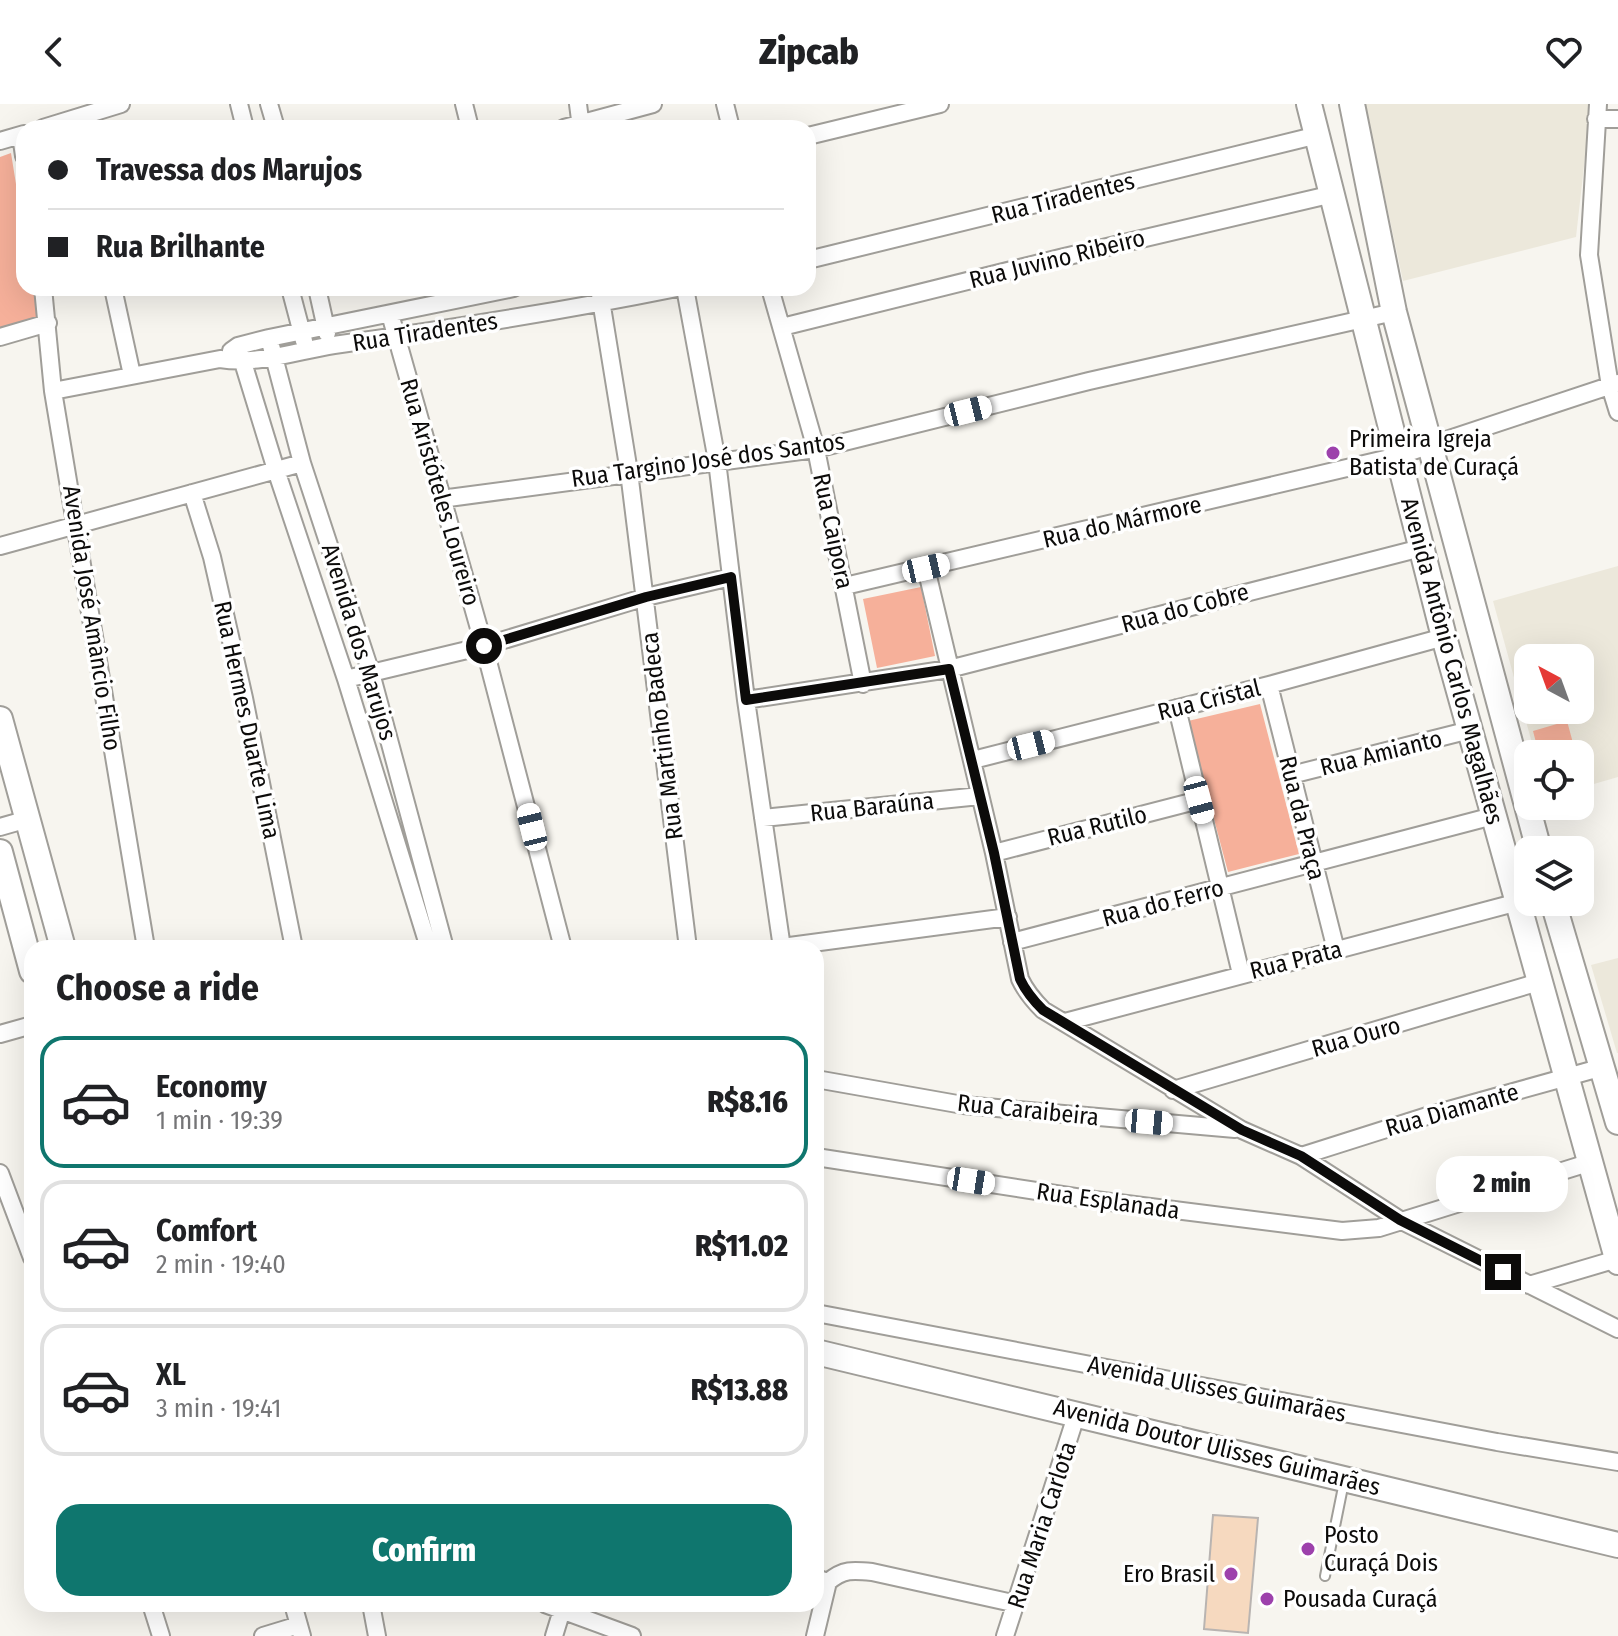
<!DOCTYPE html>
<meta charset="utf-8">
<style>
:root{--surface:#fff;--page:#f6f6f6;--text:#202124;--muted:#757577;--line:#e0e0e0;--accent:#0f766e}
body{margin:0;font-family:"Fira Sans Condensed",sans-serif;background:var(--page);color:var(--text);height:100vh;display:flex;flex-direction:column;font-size:30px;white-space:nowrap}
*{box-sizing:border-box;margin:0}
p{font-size:26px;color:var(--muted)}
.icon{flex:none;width:44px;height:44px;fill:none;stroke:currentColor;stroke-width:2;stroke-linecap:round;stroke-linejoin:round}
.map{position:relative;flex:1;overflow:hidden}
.drawer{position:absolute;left:24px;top:836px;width:800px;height:672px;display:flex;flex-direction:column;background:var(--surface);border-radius:24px;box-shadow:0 8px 32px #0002}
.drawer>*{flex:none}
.hud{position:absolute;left:16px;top:16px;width:800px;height:176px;border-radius:24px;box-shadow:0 8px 32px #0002;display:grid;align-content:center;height:176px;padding:0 32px;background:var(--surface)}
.needle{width:52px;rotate:319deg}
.buttons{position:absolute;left:1514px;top:540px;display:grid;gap:16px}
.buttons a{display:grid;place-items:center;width:80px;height:80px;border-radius:16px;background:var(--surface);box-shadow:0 8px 32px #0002;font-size:40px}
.end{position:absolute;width:36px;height:36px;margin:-18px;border:10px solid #0c0b0a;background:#fff;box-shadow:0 0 0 4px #fff}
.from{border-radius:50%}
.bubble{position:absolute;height:56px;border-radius:24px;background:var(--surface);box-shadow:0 8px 32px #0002;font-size:26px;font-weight:800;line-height:56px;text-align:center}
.car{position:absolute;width:24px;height:48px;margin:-24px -12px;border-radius:10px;box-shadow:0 0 6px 2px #0007;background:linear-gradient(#fff 24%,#345 0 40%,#fff 0 76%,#345 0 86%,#fff 0)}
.hud b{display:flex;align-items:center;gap:28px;height:76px;font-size:30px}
.hud b+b{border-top:2px solid var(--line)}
.hud i{width:20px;height:20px;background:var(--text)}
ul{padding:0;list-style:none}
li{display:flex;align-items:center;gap:24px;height:132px;margin:0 16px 12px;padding:0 16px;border:4px solid var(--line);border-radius:24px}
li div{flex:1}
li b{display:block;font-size:30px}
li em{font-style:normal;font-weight:800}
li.selected{border-color:var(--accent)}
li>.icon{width:72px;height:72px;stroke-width:1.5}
h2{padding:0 32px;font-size:36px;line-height:96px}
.cta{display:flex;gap:16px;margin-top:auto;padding:16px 32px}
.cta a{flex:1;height:92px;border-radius:24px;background:var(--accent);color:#fff;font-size:32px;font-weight:800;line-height:92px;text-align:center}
header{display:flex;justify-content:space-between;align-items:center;height:104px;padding:0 32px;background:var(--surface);font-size:36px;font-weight:800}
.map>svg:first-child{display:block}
.built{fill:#ece8db;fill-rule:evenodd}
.green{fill:#f6b09a}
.building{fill:#f6d9bf;stroke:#b9b4b1;stroke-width:2}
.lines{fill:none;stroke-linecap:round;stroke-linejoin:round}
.lane-casing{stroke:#a09e99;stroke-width:12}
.street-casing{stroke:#a09e99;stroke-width:20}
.secondary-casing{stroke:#a09e99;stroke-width:28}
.lane{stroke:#fff;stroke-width:8}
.street{stroke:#fff;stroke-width:16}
.secondary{stroke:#fff;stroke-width:24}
.route{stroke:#0c0b0a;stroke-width:10}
.poi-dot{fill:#9d41ac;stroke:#fff;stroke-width:3}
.labels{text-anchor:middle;stroke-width:7;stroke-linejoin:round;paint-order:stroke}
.street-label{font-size:24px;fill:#0c0b0a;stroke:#fff}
.poi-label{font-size:24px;fill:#0c0b0a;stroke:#fff;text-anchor:start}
</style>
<header><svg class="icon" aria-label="back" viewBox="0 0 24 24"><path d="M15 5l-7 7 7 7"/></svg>Zipcab<svg class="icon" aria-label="heart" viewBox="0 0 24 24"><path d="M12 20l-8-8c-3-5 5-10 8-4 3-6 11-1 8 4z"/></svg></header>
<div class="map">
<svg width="1618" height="1532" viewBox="0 0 1618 1532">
<rect width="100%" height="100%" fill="#f7f5ef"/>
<path class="built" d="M1365,0H1591L1576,133L1403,177Z
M1618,462V673L1580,684V650H1535L1493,497ZM1528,554H1580V606H1528Z
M1618,854V949H1617L1591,861Z"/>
<path class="green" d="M11,49L24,130V184H33L38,215L0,226V53Z
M921,483L935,552L877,564L863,495Z
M1260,600L1299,750L1228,768L1188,617Z
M1567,617L1576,650H1539L1533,627Z"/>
<path class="building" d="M1213,1411L1258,1414L1248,1529L1204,1525Z"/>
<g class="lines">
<g class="lane-casing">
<path id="lane" d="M1325,1472L1344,1378"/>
</g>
<g class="street-casing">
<path id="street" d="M239,0L245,24
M269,0L276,24
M464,0L470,24
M578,0L581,24
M725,0L731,24
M1598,0L1589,151L1610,282L1618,308
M1596,15H1618
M43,24L121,0
M564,24L653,0
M21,31L24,52
M808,32L940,0
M0,37L24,30
M808,156L1318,31
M43,184L53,287L146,844
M113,184L132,271
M290,184L304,237
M317,184L327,229
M599,184L629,368L688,844
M685,184L717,357L746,596L782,844
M770,184L816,345L863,580
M390,210L484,542L563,844
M782,223L1060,154L1333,90
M0,233L48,219
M269,234L302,359L371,569L445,844
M238,242L276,366L346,575L429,844
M231,247L238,242L269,234L514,184
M53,287L220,255C259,261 296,247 334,241C449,225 563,207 677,184
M192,389L212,453L244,594L294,844
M441,395L816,345L1089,277L1394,208
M0,442L302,359
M926,464L994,749L1020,875C1026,888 1033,896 1043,906L1242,1026L1301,1052L1400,1116L1618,1225
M845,482L1398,352L1618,279
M346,575L484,542L646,493L731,473
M1269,581L1336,846
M746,596L949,565L1421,444
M1177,604L1241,870
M973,656L1269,581L1444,533
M1291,671L1470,626
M763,714L980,692
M0,723L28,715
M994,749L1199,696
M1012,838L1493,712
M782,843L1008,813
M1065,918L1526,796
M0,930L32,921
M816,975L963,1001L1235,1025
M1173,986L1539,878
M1301,1052L1427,1012L1603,963
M816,1053L1095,1096L1342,1127L1379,1124L1588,1059
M0,1069L32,1154
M1529,1181L1617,1155
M816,1209L1497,1338L1618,1358
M816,1474L828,1478C843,1465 853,1466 872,1468L1017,1500
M151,1500L161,1532
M293,1500L302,1532
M371,1500L377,1532
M545,1500L632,1532
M263,1532L299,1521
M554,1532L562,1506
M815,1532L828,1478
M1005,1532L1077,1309"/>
</g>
<g class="secondary-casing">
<path id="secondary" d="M1309,0L1444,533L1618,1158
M1352,0L1394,208L1539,746
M0,615L63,844
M0,748L32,867
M1553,798L1618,1018
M816,1248L1618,1441"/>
</g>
<use href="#lane" class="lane"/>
<use href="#street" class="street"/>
<use href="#secondary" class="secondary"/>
</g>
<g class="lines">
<path class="route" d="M484,542L646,493L731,473L746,596L949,565L994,749L1020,875C1026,888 1033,896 1043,906L1242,1026L1301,1052L1400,1116L1503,1168"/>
</g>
<g class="poi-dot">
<circle cx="1333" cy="349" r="8"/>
<circle cx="1308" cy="1445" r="8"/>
<circle cx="1231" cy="1470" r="8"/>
<circle cx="1267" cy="1495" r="8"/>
</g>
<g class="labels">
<g class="street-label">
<text transform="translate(1063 94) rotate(-14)" y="8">Rua Tiradentes</text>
<text transform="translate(1057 155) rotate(-14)" y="8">Rua Juvino Ribeiro</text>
<text transform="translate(425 228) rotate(-9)" y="8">Rua Tiradentes</text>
<text transform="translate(708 356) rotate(-8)" y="8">Rua Targino José dos Santos</text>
<text transform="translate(440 388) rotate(74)" y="8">Rua Aristóteles Loureiro</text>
<text transform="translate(1122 418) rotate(-13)" y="8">Rua do Mármore</text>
<text transform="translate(833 427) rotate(78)" y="8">Rua Caipora</text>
<text transform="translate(1185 504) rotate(-15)" y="8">Rua do Cobre</text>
<text transform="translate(92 514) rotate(81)" y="8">Avenida José Amâncio Filho</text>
<text transform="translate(359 538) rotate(73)" y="8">Avenida dos Marujos</text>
<text transform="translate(1452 557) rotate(75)" y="8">Avenida Antônio Carlos Magalhães</text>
<text transform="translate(1209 596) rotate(-14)" y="8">Rua Cristal</text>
<text transform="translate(247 616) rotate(78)" y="8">Rua Hermes Duarte Lima</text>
<text transform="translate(662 632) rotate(-97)" y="8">Rua Martinho Badeca</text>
<text transform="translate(1381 649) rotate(-14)" y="8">Rua Amianto</text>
<text transform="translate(872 703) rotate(-6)" y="8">Rua Baraúna</text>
<text transform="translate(1302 714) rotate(76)" y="8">Rua da Praça</text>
<text transform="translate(1097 722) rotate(-14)" y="8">Rua Rutilo</text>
<text transform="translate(1163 799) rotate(-15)" y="8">Rua do Ferro</text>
<text transform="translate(1296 856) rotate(-14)" y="8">Rua Prata</text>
<text transform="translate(1356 933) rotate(-16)" y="8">Rua Ouro</text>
<text transform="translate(1028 1006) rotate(6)" y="8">Rua Caraibeira</text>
<text transform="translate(1452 1006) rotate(-16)" y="8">Rua Diamante</text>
<text transform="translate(1108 1097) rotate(8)" y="8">Rua Esplanada</text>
<text transform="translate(1217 1285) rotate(11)" y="8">Avenida Ulisses Guimarães</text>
<text transform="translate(1217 1343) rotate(14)" y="8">Avenida Doutor Ulisses Guimarães</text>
<text transform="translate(1042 1421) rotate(-72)" y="8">Rua Maria Carlota</text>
</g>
<g class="poi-label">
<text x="1349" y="343">Primeira Igreja<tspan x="1349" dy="28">Batista de Curaçá</tspan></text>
<text x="1324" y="1439">Posto<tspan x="1324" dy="28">Curaçá Dois</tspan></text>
<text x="1215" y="1478" text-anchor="end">Ero Brasil</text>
<text x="1283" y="1503">Pousada Curaçá</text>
</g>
</g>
</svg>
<div class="buttons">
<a><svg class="needle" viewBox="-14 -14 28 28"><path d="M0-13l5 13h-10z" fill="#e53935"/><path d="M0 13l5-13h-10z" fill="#757577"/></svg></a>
<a><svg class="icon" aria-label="locate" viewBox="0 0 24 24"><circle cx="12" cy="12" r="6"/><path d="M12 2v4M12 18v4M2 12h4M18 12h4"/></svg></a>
<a><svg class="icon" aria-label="layers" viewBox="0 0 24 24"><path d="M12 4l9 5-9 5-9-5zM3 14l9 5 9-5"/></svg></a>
</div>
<i class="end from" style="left:484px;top:542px"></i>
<i class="end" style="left:1503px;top:1168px"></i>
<div class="bubble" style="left:1436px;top:1052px;width:132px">2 min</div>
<i class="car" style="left:968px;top:307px;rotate:76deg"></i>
<i class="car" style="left:926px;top:464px;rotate:77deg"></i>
<i class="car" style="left:1031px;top:641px;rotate:76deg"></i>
<i class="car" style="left:1199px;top:696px;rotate:165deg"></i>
<i class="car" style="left:532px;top:723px;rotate:346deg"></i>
<i class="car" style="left:1149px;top:1018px;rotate:95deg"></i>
<i class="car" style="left:971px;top:1077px;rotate:99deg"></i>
<div class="hud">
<b><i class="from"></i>Travessa dos Marujos</b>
<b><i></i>Rua Brilhante</b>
</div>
<section class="drawer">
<h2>Choose a ride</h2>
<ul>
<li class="selected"><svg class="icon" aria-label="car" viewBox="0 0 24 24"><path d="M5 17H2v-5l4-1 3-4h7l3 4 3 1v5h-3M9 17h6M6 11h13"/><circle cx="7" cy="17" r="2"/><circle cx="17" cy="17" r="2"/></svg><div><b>Economy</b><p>1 min · 19:39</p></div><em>R$8.16</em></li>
<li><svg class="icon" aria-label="car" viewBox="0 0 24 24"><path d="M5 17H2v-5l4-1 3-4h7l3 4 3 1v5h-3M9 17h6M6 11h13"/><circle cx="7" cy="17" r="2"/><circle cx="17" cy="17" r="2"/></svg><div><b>Comfort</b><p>2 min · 19:40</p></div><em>R$11.02</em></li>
<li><svg class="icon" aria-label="car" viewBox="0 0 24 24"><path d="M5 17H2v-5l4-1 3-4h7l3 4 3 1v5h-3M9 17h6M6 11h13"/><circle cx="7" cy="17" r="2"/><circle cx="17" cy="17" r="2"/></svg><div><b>XL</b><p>3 min · 19:41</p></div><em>R$13.88</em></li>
</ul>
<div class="cta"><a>Confirm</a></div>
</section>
</div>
